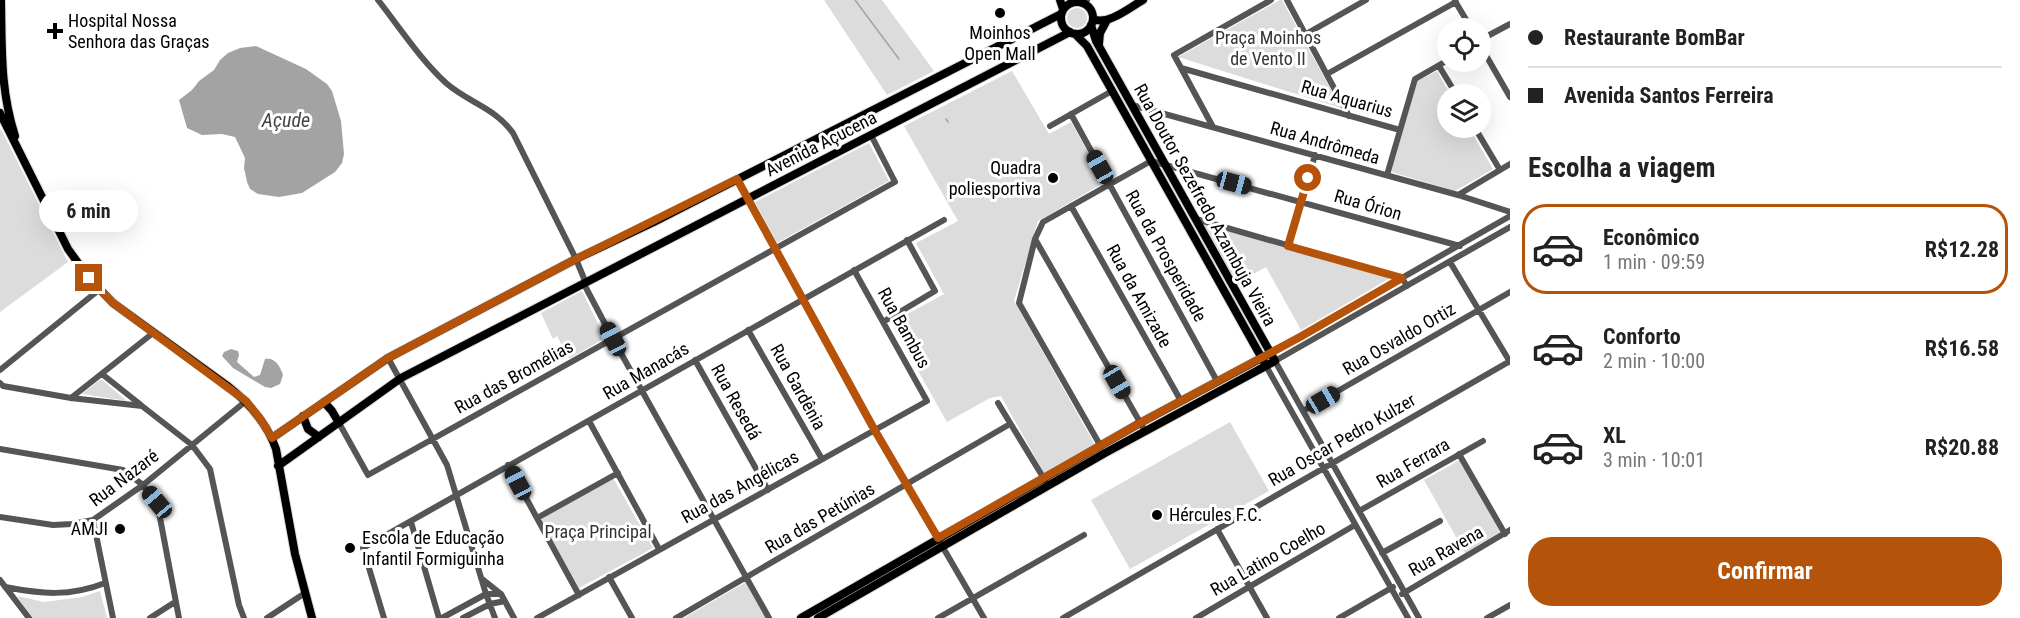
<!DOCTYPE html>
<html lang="pt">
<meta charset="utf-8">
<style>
:root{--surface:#fff;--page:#f6f6f6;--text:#222;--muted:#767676;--line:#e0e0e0;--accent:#b45309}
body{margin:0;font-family:"Roboto Condensed",sans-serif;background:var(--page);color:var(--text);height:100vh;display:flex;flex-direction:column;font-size:22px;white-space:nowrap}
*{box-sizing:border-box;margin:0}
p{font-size:20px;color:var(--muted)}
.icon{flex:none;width:33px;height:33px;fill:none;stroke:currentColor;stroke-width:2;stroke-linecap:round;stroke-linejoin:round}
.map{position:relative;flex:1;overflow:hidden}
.side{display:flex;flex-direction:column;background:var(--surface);width:510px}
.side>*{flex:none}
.hud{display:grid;align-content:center;height:132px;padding:0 18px;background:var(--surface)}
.buttons{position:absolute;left:1437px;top:18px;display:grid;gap:12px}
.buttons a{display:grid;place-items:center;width:54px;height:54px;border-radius:50%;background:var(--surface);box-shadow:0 6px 24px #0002;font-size:30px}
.end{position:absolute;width:27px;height:27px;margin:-14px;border:8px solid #b45309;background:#fff;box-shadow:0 0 0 3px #fff}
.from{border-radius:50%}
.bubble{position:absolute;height:42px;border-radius:21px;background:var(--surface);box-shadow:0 6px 24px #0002;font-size:20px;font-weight:700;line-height:42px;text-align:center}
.car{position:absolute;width:18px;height:36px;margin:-18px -9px;border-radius:8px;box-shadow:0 0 4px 2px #0007;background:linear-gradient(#222 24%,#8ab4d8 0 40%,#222 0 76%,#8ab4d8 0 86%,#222 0)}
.hud b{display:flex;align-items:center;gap:21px;height:57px;font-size:22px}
.hud b+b{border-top:2px solid var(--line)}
.hud i{width:15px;height:15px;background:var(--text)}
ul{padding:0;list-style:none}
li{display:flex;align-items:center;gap:18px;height:90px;margin:0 12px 9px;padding:0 6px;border:3px solid transparent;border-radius:24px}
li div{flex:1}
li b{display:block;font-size:22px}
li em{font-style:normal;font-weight:700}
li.on{border-color:var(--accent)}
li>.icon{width:54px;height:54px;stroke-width:1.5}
h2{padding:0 18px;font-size:27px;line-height:72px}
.primary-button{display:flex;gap:12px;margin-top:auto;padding:12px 18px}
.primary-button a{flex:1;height:69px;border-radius:24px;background:var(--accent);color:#fff;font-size:24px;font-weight:700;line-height:69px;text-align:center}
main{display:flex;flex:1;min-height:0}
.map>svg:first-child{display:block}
.green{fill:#dcdcdc}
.water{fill:#a3a3a3}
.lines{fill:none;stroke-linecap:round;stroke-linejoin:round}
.stream{stroke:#a3a3a3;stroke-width:1.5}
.major-casing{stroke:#dbdbdb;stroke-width:10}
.minor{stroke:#555;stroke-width:6}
.major{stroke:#000;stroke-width:8}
.route{stroke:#b45309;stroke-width:8}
.poi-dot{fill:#000;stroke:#fff;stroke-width:2}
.labels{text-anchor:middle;stroke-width:6;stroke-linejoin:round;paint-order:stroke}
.poi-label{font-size:18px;fill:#000;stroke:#fff;text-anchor:start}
.park-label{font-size:18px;fill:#333;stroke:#fff}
.street-label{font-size:18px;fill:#000;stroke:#fff}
.water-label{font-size:20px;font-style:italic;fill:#444;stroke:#fff}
</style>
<main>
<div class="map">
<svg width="1510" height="618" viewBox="0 0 1510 618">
<rect width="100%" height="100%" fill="#fff"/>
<path class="green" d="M824,0H882L934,71L887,95Z
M1280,0H1282L1341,108L1178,57Z
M1067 18a10 10 0 1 1 20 0a10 10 0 1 1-20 0Z
M1012,71L1049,134L1071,122L1105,182L1038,221L1014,301L1095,445L1044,473L1001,396L990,398L947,422L891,323L944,294L916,243L958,221L904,126Z
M1437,71L1450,94H1448V128H1469L1493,169L1455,191L1391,172L1417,81Z
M1,129L68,262L0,312V130Z
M869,143L889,181L777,243L755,202Z
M1202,224L1392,277L1301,330L1266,267L1236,284Z
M582,291L605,338L569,359L557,336L553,339L541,313Z
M101,379L127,401L82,394Z
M1230,422L1269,491L1130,569L1091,500Z
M1460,460L1500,532L1465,553L1424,480Z
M613,478L653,548L579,588L541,519Z
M746,582L767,618H684Z
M100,591L107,618H33L17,596L44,602L82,597Z"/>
<path class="water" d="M256,46L306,69L327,84L332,91L341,121L344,154L342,163L335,172L302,193L279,197L258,194L250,189L247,182L244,168L245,158L235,137L222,134L202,135L187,128L179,100L192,90L199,81L214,70L220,60L228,53L240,48Z
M231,349L238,351L239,355L237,362L254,377L260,375L265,359C275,357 280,366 283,375L280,384L271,388L265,387L233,368L222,356L224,352Z"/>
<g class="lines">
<path class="stream" d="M855,0L899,59
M946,119L948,122"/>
<g class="major-casing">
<path id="major" d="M1,0C2,48 0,89 15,136
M1060,0L1063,9
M1061 18a16 16 0 1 1 32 0a16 16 0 1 1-32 0Z
M1093,19C1108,26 1130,7 1143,0
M1075,34L1087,46L1264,362
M1099,44L1100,33L1107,20
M0,113L68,249L89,278L113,303L229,387C250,404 267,423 276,449L295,554L312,618
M324,402L332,411L339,423
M303,416L308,429L319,437
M272,438L388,358L576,259L654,222L1061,14
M278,466L401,378L1070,32
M801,618L1140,423L1271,353
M818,618L1105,453L1275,361L1096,41L1091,25"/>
</g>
<path class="minor" d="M378,0C400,28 420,59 446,83C469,103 494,107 513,133L576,259L585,281V286L613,339L769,618
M1287,0L1349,116
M1455,1L1471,28
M1083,2L1087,0
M1306,34L1366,0
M1480,40L1510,24
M1480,45L1510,97
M1439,66L1456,94
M1181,68L1400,130
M1327,74L1456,2
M1132,105L1458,195L1510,212
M1071,114L1217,381
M1050,126L1112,91
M1213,127L1174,55L1271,0
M1475,128L1500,170
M1387,175L1415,79L1448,60
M737,179L874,429L984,618
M1458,195L1510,164
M1071,206L1181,401
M1196,219L1402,278L1407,286
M1035,239L1145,431
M1288,246L1315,155
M1450,262L1510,362
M883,322L935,291L907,240
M748,330L822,459
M1271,353L1510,216
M388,358L447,465L486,594L495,618
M695,360L768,490
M1266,366L1408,618
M0,370L100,289
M102,374L141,405
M0,383L3,386L71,398L142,406L192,445L210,469L239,605L244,618
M71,398L153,333
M998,403L1046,482
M1303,411L1510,292
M589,421L659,549
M339,423L368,475L895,182L871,135
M1100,445L1019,303L1035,239L1043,222L1151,161L1460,246
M0,449L123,470L143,485L157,502L179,618
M1459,454L1505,534
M508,465L579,595
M1359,511L1483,441
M0,517L53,525L72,524L93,520L143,485L246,401
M537,518L618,473
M93,520L113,618
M411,522L439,618
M1217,529L1267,618
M1382,553L1440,521
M609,577L632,618
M481,578L501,594L514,618
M0,580L29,618
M5,587C41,594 70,597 105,583
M1402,594L1510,530
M150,618L175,602
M267,618L305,593
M384,618L363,548L944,220
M442,618L486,594H501
M463,618L490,604L505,601
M537,618L927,401L854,270
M676,618L1010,424
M938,618L1084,535
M1063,618L1510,361
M1196,618L1355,525
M1339,618L1393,587
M1419,618L1275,361L1510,227
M1487,618L1510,605"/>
<use href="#major" class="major"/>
</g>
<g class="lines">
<path class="route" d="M89,278L113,303L246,401L261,420L272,438L388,358L576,259L737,179L874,429L938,538L1140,423L1300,337L1402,278L1288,246L1308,178"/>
</g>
<g class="poi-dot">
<circle cx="1000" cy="13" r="6"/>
<path d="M52 22h6v6h6v6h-6v6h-6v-6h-6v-6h6z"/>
<circle cx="1053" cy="178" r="6"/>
<circle cx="1157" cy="515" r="6"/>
<circle cx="120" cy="529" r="6"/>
<circle cx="350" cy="548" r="6"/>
</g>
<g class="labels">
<g class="poi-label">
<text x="68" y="27">Hospital Nossa<tspan x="68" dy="21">Senhora das Graças</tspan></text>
<text x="1000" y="39" text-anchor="middle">Moinhos<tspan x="1000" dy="21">Open Mall</tspan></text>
<text x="1041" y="174" text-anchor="end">Quadra<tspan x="1041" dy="21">poliesportiva</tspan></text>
<text x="1169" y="521">Hércules F.C.</text>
<text x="108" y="535" text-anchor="end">AMJI</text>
<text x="362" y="544">Escola de Educação<tspan x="362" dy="21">Infantil Formiguinha</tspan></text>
</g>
<g class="park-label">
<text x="1268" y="44">Praça Moinhos<tspan x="1268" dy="21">de Vento II</tspan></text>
<text x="598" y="538">Praça Principal</text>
</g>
<g class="street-label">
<text transform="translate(1347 99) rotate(16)" y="6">Rua Aquarius</text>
<text transform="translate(1325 143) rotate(16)" y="6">Rua Andrômeda</text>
<text transform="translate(821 144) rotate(-27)" y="6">Avenida Açucena</text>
<text transform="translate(1205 205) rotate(61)" y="6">Rua Doutor Sezefredo Azambuja Vieira</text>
<text transform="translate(1368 205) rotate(16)" y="6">Rua Órion</text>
<text transform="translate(1166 256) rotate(61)" y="6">Rua da Prosperidade</text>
<text transform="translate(1139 296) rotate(61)" y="6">Rua da Amizade</text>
<text transform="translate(904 328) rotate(61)" y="6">Rua Bambus</text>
<text transform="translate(1399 339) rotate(-30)" y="6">Rua Osvaldo Ortiz</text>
<text transform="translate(646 371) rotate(-30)" y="6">Rua Manacás</text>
<text transform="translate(514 377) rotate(-29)" y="6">Rua das Bromélias</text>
<text transform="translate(798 387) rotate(61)" y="6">Rua Gardênia</text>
<text transform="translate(736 402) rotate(61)" y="6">Rua Resedá</text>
<text transform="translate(1342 440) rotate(-30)" y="6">Rua Oscar Pedro Kulzer</text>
<text transform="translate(1413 463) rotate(-30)" y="6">Rua Ferrara</text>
<text transform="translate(124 478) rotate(-37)" y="6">Rua Nazaré</text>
<text transform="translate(740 487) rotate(-29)" y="6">Rua das Angélicas</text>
<text transform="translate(820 518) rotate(-30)" y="6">Rua das Petúnias</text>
<text transform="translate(1446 551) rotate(-30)" y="6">Rua Ravena</text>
<text transform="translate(1268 559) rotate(-30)" y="6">Rua Latino Coelho</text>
</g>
<g class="water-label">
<text x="286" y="127">Açude</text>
</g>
</g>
</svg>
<div class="buttons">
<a><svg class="icon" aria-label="locate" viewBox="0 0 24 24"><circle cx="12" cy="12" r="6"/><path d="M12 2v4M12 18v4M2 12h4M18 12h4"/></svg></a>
<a><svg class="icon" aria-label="layers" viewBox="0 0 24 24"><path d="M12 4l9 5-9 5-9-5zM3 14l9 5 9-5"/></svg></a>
</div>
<i class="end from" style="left:1308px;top:178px"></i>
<i class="end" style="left:89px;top:278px"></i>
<div class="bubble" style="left:39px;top:190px;width:99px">6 min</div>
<i class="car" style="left:1100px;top:167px;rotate:331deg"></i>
<i class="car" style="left:1234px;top:183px;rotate:105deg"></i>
<i class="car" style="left:613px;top:339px;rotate:332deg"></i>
<i class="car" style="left:1117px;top:382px;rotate:150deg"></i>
<i class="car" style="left:1323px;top:400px;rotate:60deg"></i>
<i class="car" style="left:518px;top:483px;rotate:332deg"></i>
<i class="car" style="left:157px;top:502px;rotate:320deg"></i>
</div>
<section class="side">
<div class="hud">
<b><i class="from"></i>Restaurante BomBar</b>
<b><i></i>Avenida Santos Ferreira</b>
</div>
<h2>Escolha a viagem</h2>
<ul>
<li class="on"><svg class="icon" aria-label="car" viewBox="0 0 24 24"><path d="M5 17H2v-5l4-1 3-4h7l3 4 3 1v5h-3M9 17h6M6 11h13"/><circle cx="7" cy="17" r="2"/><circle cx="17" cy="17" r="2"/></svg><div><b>Econômico</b><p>1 min · 09:59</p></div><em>R$12.28</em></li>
<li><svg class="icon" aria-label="car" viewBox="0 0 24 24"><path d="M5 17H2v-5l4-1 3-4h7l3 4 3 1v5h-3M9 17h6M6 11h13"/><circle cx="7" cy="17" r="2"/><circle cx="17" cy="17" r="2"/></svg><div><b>Conforto</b><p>2 min · 10:00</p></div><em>R$16.58</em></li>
<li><svg class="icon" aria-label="car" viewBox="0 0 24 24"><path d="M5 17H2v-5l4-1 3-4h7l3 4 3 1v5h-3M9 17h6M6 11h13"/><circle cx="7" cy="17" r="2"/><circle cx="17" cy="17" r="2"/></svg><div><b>XL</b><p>3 min · 10:01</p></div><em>R$20.88</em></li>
</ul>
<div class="primary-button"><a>Confirmar</a></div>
</section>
</main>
